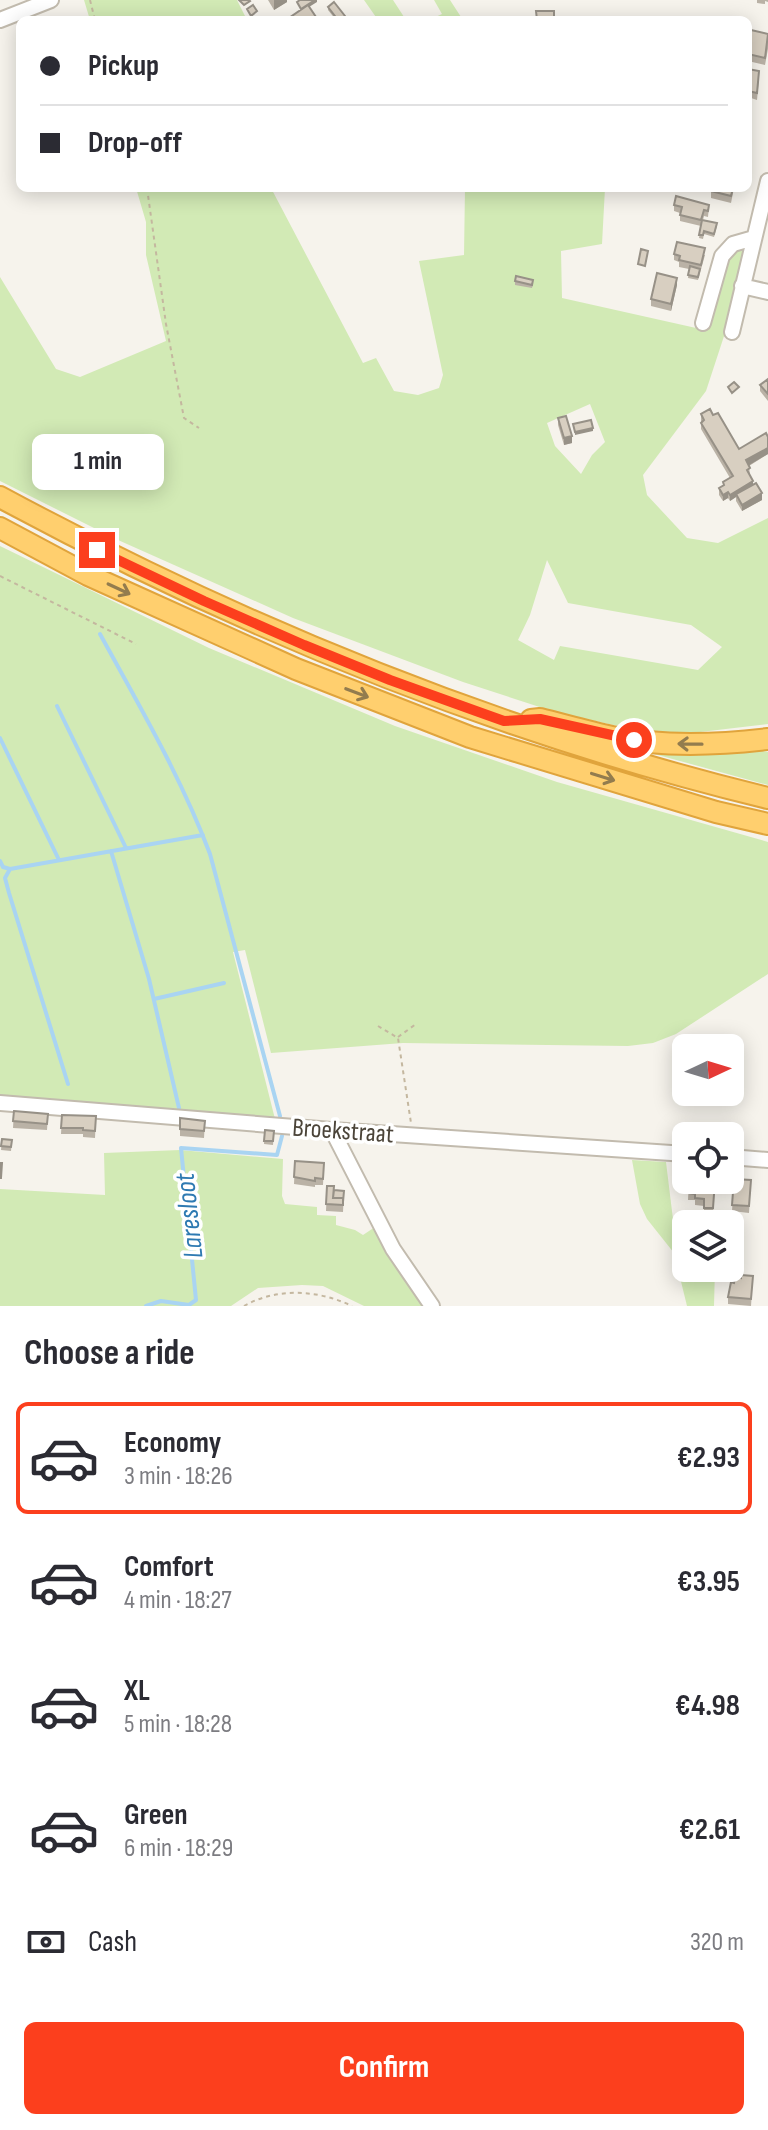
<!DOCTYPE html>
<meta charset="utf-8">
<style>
:root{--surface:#fff;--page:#f2f2f3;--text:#2b2b33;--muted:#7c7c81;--line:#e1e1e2;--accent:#fc3f1d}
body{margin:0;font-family:"Sofia Sans Condensed",sans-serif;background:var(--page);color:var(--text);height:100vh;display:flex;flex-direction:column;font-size:30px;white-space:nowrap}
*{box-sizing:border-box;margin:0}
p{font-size:26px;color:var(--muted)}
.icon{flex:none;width:44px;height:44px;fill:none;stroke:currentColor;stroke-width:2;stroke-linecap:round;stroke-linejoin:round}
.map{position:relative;height:1306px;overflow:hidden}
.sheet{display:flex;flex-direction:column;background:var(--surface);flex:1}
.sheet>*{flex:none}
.hud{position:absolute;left:16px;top:16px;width:736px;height:176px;border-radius:12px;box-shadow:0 4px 20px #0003;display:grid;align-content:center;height:176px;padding:0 24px;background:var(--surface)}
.needle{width:52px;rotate:86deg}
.fabs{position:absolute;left:672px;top:1034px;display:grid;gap:16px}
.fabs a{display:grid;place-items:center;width:72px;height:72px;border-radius:12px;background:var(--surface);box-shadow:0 4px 20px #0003;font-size:40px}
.end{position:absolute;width:36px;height:36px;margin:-18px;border:10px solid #fc3f1d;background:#fff;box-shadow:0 0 0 4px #fff}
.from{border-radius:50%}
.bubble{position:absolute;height:56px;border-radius:12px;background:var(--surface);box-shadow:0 4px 20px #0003;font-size:26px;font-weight:700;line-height:56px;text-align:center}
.hud b{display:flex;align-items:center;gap:28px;height:76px;font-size:30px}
.hud b+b{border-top:2px solid var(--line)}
.hud i{width:20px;height:20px;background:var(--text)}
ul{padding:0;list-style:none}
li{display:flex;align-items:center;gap:24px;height:112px;margin:0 16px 12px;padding:0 8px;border:4px solid transparent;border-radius:12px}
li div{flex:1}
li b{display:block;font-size:30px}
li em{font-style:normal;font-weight:700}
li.current{border-color:var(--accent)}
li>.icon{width:72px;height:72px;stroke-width:1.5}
h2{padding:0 24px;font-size:36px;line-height:96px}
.pay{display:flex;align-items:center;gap:20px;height:88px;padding:0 24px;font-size:30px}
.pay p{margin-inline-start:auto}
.button{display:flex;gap:16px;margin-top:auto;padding:16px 24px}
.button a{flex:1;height:92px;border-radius:12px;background:var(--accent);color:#fff;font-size:32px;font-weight:700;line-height:92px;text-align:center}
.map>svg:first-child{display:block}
.green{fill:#d2eab5;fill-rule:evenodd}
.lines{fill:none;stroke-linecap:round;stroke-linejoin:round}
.stream{stroke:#a9d4f2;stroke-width:4}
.minor-casing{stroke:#c2bbae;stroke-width:18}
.highway-casing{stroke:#e0a43c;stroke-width:24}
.path{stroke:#c4b79f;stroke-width:2;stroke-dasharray:4 4;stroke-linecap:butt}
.minor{stroke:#fff;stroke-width:14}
.highway{stroke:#ffcf6e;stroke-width:20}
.wall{fill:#bab2a6}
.shaded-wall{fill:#979187}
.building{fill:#d8cfc1;stroke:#979187;stroke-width:2}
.oneway{stroke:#937c4e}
.route{stroke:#fc3f1d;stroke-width:10}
.labels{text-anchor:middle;stroke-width:7;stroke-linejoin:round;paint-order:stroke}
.street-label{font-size:26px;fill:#4b4439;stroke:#fff}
.water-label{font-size:28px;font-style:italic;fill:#2e7ab2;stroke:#fff}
</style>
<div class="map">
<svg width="768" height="1306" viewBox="0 0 768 1306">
<rect width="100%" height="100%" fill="#f6f3ec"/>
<path class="green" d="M84,0H237L247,20H90Z
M364,0H393L406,20H378Z
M434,0H450L461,17L457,20H429L442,14Z
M136,188H271L363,363L376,358L394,391L418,395L439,388L443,375L419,261L464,255L465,188H605L602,244L561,251L562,298L705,330L723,261L735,250L746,247L727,327L706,391L643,475L647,495L687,538L718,543L768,518V724L675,735L613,725L555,712L463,682L293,618L118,540L0,481V277L56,369L80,377L166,341L146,255V222ZM590,404L605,442L592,455L581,474L555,446L547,423ZM547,560L568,603L691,625L722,647L698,670L560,646L554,660L518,640L530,615Z
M0,546L209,648L395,726L557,782L768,842V974L676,1034L653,1043L628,1046L403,1043L271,1053L245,950L233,952L275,1119L0,1095Z
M748,748L768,752V785L636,749Z
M180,1150L283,1159L282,1196L285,1204L317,1207V1215L336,1216V1225L355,1230L363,1235L375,1227L427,1306H364L323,1286L302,1285L258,1288L231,1306H0V1189L105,1195L104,1153Z
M632,1160L666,1162L676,1244L686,1247V1268H715L714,1306H687L674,1253L647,1219L640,1204Z"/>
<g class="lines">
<path class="stream" d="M100,634C139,705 181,777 210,854L280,1116
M57,706L126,848
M0,738L59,860
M111,851L149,979L179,1108
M0,861L3,867L10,869L203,835
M10,869L5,878L9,893L68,1084
M154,999L224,983
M146,1306L161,1301L189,1305L196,1300L181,1148L277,1155L282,1136"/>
<g class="minor-casing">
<path id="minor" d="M0,20L51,0
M742,286L768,292
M703,323L722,256L733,244L754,238
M732,332L768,181
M0,1103L332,1130L686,1154
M332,1130L393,1249L432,1306
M730,1157L768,1160"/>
</g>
<g class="highway-casing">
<path id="highway" d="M0,497C243,628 499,733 768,798
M0,528L88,575L296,669L470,737L716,812L768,824
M531,720L540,719C564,725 588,732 612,737C663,747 717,745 768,739"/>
</g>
<path class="path" d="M90,0L95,20
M147,188L166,324L184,418L199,428
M0,576L136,644
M378,1026L398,1038L411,1123
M398,1037L416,1024
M244,1306C277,1287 319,1290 352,1306"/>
<use href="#minor" class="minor"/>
<use href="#highway" class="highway"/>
</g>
<path class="wall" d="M268,0H287V2L274,10Z
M757,0H768V2L765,1V4L757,3Z
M328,7L345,19L336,20L328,10Z
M768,34V49L765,65L748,61V42Z
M748,69L759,78L757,100L748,97Z
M734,188L731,203L711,198V191Z
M674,205H709L708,217L704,216L703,220L717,226L714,237L704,234L703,239L699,238L701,226L680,221V213L674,211Z
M674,254L705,255L698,280L688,278L689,269L679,267V262L674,260Z
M515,281L533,283L532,288L515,285Z
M677,285L671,311L651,306V299Z
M768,379V401L760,391V385Z
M701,414L713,415L739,449L768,454L749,466L750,475L753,484L762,500L742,511L736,501V497L730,501L728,498L723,501L719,495V488L723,486V482L730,478L701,429Z
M558,418L572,443L564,445L558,425Z
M14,1111L48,1114L47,1130L13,1128Z
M62,1115L96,1116L95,1138L83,1137V1134H61Z
M180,1118L205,1121L204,1138L180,1136Z
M265,1130L274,1131L273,1145L264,1144Z
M2,1139L12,1140L11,1151L1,1150Z
M295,1161L324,1163L323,1185H315V1187L294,1184Z
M734,1179L751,1180L749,1213L732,1211Z
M689,1180H715L713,1215L704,1214V1206L695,1205V1200H688Z
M327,1186L333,1193L344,1191L343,1212L326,1211Z
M753,1276L751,1306L728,1304V1297L734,1283L741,1278Z"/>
<path class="shaded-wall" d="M274,0H287V2L274,10Z
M315,0H317V2L301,12V9Z
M677,278V285L671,311V304Z
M593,428V431L575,435V432Z
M572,436V443L564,445V438Z
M768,448V454L746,467V460Z
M753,481V487L736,494V497L730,501V495Z
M728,492V498L723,501V495Z
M762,493V500L742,511V505Z"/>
<path class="building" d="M239,0H249L250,1L244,5Z
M300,0H315L301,9L297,2Z
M334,2L345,16L340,20H338L328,7Z
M253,5L257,11L251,16L247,9Z
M308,5L318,20H286Z
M536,11H554V20H537Z
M751,30L768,34L765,58L748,54V42Z
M748,69L759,71L757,93L748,91Z
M712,188H733L731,196L711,191Z
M676,196L709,205L708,211L704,210L701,220L680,215L682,207L674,205Z
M702,220L717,223L714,234L704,231L703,235H699Z
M677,242L705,248L701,265L679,260L680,256L674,254Z
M641,249L648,251L645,266L638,264Z
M690,266L700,269L698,277L688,275Z
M657,273L677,278L671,304L651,299Z
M516,276L533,280L532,285L515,281Z
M768,379V394L760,385Z
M734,382L739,387L732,393L728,387Z
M710,409L713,415L718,413L739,449L766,433L768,437V448L746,460L750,468L747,470L753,481L730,495L728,492L723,495L719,488L724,485L723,482L733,476L701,423L704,420L701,414Z
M566,416L572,436L564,438L558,418Z
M591,420L593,428L575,432L573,424Z
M756,483L762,493L742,505L736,494Z
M14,1111L48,1114L47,1124L13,1121Z
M62,1115L96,1116L95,1131L83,1130V1128H61Z
M180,1118L205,1121L204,1131L180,1129Z
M265,1130L274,1131L273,1141H264Z
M2,1139L12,1140L11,1147L1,1146Z
M295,1161L324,1163L323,1179L315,1178V1181L294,1177Z
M0,1163H2L1,1178H0Z
M734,1179L751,1180L749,1206L732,1205Z
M689,1180H715L713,1208H704V1199L695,1198V1194L688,1193Z
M327,1186H334L333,1198H343V1205L326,1204Z
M334,1190L344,1191L343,1202V1198H333Z
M741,1275L753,1276L751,1299L728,1297L731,1282L734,1283L735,1277L741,1278Z"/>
<defs><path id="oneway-shaft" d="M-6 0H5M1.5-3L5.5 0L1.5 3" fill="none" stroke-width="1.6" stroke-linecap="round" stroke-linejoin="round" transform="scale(2)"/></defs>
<g class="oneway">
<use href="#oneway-shaft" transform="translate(119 589) rotate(25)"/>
<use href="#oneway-shaft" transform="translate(357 693) rotate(21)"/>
<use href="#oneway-shaft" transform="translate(690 744) rotate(-179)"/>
<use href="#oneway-shaft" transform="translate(603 777) rotate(17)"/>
</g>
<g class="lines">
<path class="route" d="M97,550L204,601L304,645L390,680L476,711L504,721L540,719L634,740"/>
</g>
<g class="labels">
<g class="street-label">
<text transform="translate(343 1130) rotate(4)" y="9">Broekstraat</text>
</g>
<g class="water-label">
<text transform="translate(188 1216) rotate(-96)" y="10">Laresloot</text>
</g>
</g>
</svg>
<div class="fabs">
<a><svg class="needle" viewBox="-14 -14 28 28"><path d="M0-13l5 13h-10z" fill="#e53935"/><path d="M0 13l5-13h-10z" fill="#7c7c81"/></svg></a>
<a><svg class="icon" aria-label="locate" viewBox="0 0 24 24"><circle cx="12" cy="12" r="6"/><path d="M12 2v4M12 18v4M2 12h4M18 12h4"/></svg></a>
<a><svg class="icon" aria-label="layers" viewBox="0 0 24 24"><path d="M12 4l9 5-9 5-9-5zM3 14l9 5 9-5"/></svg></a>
</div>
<i class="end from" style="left:634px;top:740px"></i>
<i class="end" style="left:97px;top:550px"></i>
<div class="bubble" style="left:32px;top:434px;width:132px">1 min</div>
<div class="hud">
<b><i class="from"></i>Pickup</b>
<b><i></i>Drop-off</b>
</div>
</div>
<section class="sheet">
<h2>Choose a ride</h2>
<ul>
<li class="current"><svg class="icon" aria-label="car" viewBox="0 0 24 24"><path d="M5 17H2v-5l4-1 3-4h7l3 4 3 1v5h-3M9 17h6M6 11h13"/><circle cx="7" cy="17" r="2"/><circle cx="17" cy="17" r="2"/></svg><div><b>Economy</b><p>3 min · 18:26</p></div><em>€2.93</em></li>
<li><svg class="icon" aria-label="car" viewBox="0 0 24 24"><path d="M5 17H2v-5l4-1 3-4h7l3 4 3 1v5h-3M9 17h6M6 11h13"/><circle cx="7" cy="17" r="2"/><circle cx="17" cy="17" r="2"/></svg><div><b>Comfort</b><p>4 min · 18:27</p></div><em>€3.95</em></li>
<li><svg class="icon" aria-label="car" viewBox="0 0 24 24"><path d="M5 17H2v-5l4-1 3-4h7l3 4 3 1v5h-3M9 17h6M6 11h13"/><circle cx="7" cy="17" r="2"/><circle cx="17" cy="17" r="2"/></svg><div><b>XL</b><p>5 min · 18:28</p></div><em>€4.98</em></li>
<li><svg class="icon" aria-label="car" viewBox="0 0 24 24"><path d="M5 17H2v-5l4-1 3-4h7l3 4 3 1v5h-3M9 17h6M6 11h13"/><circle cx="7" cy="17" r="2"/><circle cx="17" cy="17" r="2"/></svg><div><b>Green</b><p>6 min · 18:29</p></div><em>€2.61</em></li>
</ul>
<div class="pay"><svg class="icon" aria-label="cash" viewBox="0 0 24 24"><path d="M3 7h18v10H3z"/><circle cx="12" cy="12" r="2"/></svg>Cash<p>320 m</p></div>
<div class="button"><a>Confirm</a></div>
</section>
